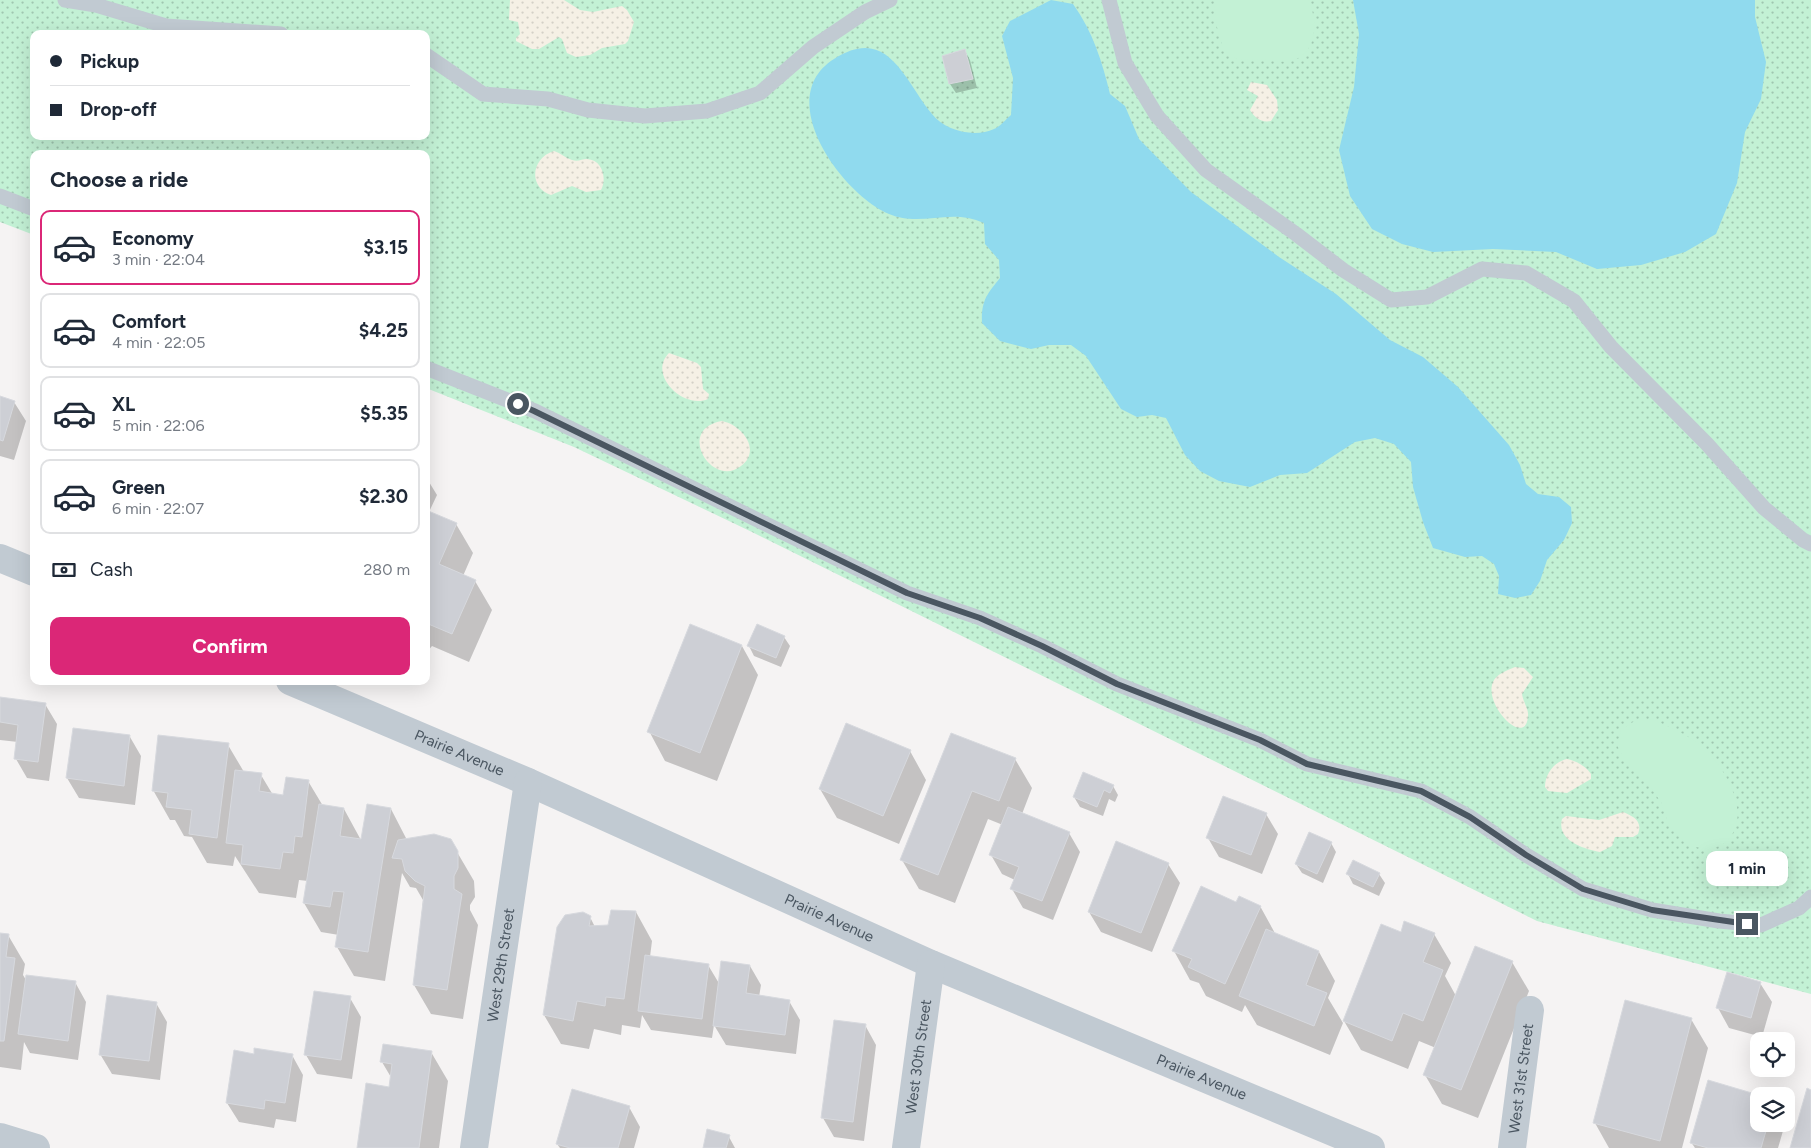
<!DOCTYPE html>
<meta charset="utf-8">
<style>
:root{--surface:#fff;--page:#f2f2f3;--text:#1f2937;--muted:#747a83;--line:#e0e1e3;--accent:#db2777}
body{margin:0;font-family:Figtree,sans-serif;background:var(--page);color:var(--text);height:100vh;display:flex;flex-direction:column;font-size:19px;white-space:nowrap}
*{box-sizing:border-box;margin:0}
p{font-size:16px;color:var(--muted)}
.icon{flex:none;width:28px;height:28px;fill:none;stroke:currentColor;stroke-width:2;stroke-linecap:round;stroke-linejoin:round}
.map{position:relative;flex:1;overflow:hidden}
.sheet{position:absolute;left:30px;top:150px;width:400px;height:535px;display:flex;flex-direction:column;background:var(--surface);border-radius:10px;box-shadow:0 5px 20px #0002}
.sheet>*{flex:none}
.hud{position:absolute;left:30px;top:30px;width:400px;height:110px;border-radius:10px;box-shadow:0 5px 20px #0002;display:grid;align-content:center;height:110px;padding:0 20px;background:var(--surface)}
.tools{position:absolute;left:1750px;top:1032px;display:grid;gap:10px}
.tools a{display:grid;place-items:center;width:45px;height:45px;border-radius:10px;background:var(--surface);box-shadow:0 5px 20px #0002;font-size:25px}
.end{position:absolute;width:22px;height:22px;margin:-11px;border:6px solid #4a5661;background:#fff;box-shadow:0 0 0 2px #fff}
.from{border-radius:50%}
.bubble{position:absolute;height:35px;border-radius:10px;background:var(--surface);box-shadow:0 5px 20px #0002;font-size:16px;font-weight:700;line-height:35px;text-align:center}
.hud b{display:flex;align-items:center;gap:18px;height:48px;font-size:19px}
.hud b+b{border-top:1px solid var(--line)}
.hud i{width:12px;height:12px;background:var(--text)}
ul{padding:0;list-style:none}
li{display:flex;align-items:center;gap:15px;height:75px;margin:0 10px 8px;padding:0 10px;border:2px solid var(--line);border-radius:10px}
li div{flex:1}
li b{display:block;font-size:19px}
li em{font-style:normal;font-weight:700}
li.active{border-color:var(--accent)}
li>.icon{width:45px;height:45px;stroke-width:1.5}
h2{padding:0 20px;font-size:22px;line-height:60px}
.pay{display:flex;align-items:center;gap:12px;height:55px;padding:0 20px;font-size:19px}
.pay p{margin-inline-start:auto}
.button{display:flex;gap:10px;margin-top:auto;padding:10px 20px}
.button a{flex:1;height:58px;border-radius:10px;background:var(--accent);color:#fff;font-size:20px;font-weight:700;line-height:58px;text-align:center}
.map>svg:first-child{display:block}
.grass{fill:url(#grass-dots);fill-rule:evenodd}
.sand{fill:url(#sand-dots)}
.garden{fill:#c3f1d5}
.water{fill:#90daee}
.shadow{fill:#0003}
.building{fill:#cdcfd5;stroke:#d7d9de}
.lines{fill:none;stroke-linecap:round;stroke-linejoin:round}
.lane{stroke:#c1cad2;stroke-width:15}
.street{stroke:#c1cad2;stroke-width:28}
.route{stroke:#4a5661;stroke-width:6}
.labels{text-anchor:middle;stroke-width:4.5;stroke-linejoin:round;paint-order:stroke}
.street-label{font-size:15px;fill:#4a5661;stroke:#fff}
</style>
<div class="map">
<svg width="1811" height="1148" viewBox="0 0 1811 1148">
<defs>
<pattern id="grass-dots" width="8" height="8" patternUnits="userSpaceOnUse" patternTransform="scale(1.25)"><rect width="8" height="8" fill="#c3f1d5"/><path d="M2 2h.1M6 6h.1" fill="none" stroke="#a0c6b0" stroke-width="1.8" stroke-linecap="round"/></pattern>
<pattern id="sand-dots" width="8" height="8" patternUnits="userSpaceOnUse" patternTransform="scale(1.25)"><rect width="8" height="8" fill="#f5f0e5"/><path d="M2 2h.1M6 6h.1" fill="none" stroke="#d4d0c7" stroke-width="1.8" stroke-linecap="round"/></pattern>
</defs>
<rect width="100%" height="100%" fill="#f5f3f3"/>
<path class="grass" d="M0,0H1811V994L1537,921L752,532L574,447L426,388V154H34V235L0,222ZM34,34H426V136H34Z"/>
<path class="sand" d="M510,0H564L580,10L593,12L622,6L627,10L634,22L628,41L625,44L602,48L590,55L576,57L567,53L562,39L559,37L539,49H532L516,41V38L520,34L518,22L509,20Z
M1251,82L1267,85L1277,100L1278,110L1271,121C1261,123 1255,118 1250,110L1258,96L1247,90Z
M554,151C561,153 565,158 572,160C578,162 582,159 587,159C603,160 607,179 601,190L586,192L572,186L551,195C528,187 531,158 554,151Z
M669,353L697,363L701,367L703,389L709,394L708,399C684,410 647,375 669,353Z
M722,421C742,425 762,450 741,466C712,489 675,429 722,421Z
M1515,667L1524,668L1533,677L1522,694C1523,702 1529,709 1528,716C1526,749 1483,705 1493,682C1496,674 1508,670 1515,667Z
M1567,759C1576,761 1586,766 1591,774V779L1567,793L1548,791L1545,787C1545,774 1554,762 1567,759Z
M1623,812C1633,816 1643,821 1638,834L1633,837H1615L1612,846L1600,852C1585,849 1556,841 1562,819L1566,816L1599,820Z"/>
<path class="garden" d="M1214,0H1308C1318,19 1318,51 1294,60C1281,64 1269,59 1255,59C1245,60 1235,62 1227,52C1216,38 1216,17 1214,0Z
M1651,719C1670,727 1692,736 1707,751C1727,772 1752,815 1727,841C1723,845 1715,847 1710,850L1687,845L1669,826L1661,802L1648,784L1625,761L1617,745L1621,730L1636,720Z"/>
<path class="water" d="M1051,0L1073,4C1093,32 1102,61 1110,94L1125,106L1139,139L1191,192L1279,257L1336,294L1390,340L1423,357L1458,387L1509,445L1520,465L1526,484L1538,494L1559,497L1571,507L1572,523L1564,540L1547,560L1540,581L1531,595L1515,598L1498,594L1499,576L1494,564L1482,556L1465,557L1433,548L1423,522L1413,487L1411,462L1394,444L1375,438L1355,442L1307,473L1280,475L1250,487L1219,481L1200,471L1185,455L1166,418L1152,415L1137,417L1121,409L1086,356L1071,345H1049L1031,349L1000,341L982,323C981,301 987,294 1000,278L999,260L985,244L984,223C949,207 922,228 889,214C841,193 772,98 834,59C888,24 904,80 932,114C945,131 975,138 994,129C1000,127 1006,119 1011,115L1013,78L1002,36L1010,21Z
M1353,0H1755V17L1766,62L1761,99L1745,132L1737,183L1716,234L1685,252L1641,265L1597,269L1556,252L1493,249L1433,252L1402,244L1372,229L1350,196L1339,150L1354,87L1359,34Z"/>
<path class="shadow" d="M965,51L970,60L977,88L956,93L950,84L943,57Z
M0,397L14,402L26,421L14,460L0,456Z
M426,477L437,495L429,512L456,524L473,553L463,576L475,581L492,610L469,662L432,646L426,653Z
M784,637L790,646L781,667L754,656L749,646Z
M742,646L758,675L717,781L665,761L649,731Z
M0,698L45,704L57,724L49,781L27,778L16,759L18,742L0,740Z
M952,734L1015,759L1032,788L1022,814L1069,833L1080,852L1053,920L1023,908L1012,889L1015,880L1002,874L991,855L1003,825L988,819L955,903L919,889L902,860Z
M130,737L141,756L135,805L79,798L67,778Z
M228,745L244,772L261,775L273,795L284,796L308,781L323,806L344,809L362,842L391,809L407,840H450L474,881L475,897L470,905V910L478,925L463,1019L431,1014L414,985L423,900L416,888L410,887L402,873L385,981L354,976L337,947L339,935L321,932L304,903L308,881L299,880L296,898L259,893L235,856L233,866L207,863L192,837L184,836L175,820H170L153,790Z
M910,751L926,780L899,844L837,818L820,789Z
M1113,786L1118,795L1115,802L1109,799L1103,816L1080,807L1074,797Z
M1266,814L1278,834L1262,874L1219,857L1208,838Z
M1331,843L1336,852L1323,883L1302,873L1296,864Z
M1168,864L1180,883L1152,952L1101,932L1089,912Z
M1348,874H1379L1385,883L1379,896L1353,884Z
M1237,904L1260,906L1276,935L1319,952L1335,981L1328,998L1343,1023L1330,1055L1257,1025L1245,1005L1242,1012L1206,996L1199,983L1190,980L1174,951Z
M636,912L652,941L650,957L708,965L720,985L750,966L761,985L759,997L789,1001L800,1020L796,1054L726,1045L714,1025L712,1038L651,1030L642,1015L640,1028L622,1025L621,1035L594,1029L589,1049L561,1044L544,1015L590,917L595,927L609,926Z
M0,934L8,935L25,964L23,975L26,980L75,982L86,1002L78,1060L30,1053L24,1042L21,1070L0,1067Z
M1402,934H1434L1451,963L1445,976L1456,996L1512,962L1529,991L1478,1118L1442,1104L1425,1075L1436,1048L1419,1041L1408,1069L1361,1050L1344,1021Z
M1760,983L1772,1002L1762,1037L1729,1028L1718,1008Z
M350,998L361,1017L352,1079L317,1074L306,1055Z
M156,1003L167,1022L160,1080L112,1074L100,1054Z
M1691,1019L1708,1048L1682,1148H1609L1595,1123Z
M865,1025L876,1045L864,1141L834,1137L823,1118Z
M431,1052L448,1081L439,1148H358L390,1088L392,1079L382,1062Z
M255,1055H292L303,1075L296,1122L276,1119L274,1128L239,1122L227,1103Z
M629,1107L640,1127L634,1148H560L557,1144Z
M1759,1124H1785L1778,1148H1695L1691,1142Z
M729,1137L735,1148H704Z"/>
<path class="building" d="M965,49L973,79L949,84L942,56Z
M0,396L15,401L3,441L0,440Z
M426,510L457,523L439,564L476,580L452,634L426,623Z
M690,624L742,645L700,753L647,732Z
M757,624L785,636L776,658L747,646Z
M0,697L46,703L38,762L14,759L18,725L0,722Z
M846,723L911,750L883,816L819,789Z
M73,728L130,735L124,786L66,778Z
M951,733L1016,758L999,801L972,791L938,875L900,860Z
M158,735L229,743L217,838L189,834L192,810L166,807L168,793L152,791Z
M235,770L262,773L259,791L283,795L286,777L309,780L302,837L295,836L293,853L283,852L280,869L241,864L243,845L226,843Z
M1083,772L1114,785L1110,793L1104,790L1097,807L1073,797Z
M1223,796L1267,813L1251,855L1206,838Z
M319,804L344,808L340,836L361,839L367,804L391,808L368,952L335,947L344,892L333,891L330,907L303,903Z
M1008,807L1070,832L1042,901L1010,889L1019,867L989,855Z
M1309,832L1332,842L1317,874L1295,864Z
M434,834L451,839L458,851V868L454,876V889L462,894L447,990L413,985L425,886L415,881L405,871L402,859L392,858L398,840Z
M1116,841L1169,863L1141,933L1088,912Z
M1353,860L1380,873L1373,887L1346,874Z
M1201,886L1236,902L1239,896L1261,906L1225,984L1188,967L1192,959L1172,951Z
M611,910L636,911L624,999L606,997L605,1006L577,1001L573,1021L543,1015L557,927L565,915L583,912L591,916L589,926L608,925Z
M1404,921L1435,933L1423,962L1443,970L1423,1021L1403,1013L1392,1041L1343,1021L1381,924L1401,932Z
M1266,929L1319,951L1306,985L1327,993L1314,1026L1239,996Z
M0,933L9,934L6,957L15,958L4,1041H0Z
M1475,946L1513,961L1461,1090L1423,1075Z
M645,955L709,964L702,1019L638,1011Z
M721,961L750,965L746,993L790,1000L785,1035L713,1026Z
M1727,972L1761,982L1751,1018L1716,1008Z
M26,975L76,981L68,1041L18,1034Z
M314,991L351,996L341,1060L304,1055Z
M107,995L157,1002L149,1061L99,1055Z
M1625,1000L1692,1018L1660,1141L1593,1123Z
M834,1020L866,1024L853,1122L821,1118Z
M383,1044L432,1051L419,1148H357L366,1083L389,1087L392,1064L380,1062Z
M254,1048L293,1054L285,1103L265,1100L264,1109L226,1103L234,1050L254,1054Z
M1708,1080L1762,1096H1759V1124H1768L1761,1148H1708L1690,1143Z
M1807,1088L1811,1090V1148H1790Z
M572,1089L630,1106L618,1148H570L556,1144Z
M707,1129L730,1135L726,1148H703Z"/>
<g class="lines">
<path class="lane" d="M65,0L96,5L166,26L281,34
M1109,0L1125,63L1157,116L1206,170L1296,234L1343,270L1391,300L1427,297L1482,269L1526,273L1574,301L1611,347L1707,444L1764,508L1803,540L1811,544
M426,55L483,94L548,99L588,110L645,116L707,111L760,93L813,47L865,12L890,0
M0,196L34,209
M426,368L535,411L907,593L980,618L1042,646L1117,684L1260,740L1307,764L1421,791L1470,817L1526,855L1583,889L1652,910L1719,921L1761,925L1799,908L1811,897"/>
<g class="street">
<path d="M0,558L34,572"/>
<path id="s1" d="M290,681L528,782L931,964L1371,1148"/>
<path d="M0,1137L36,1148"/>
<path id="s2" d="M474,1148L528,782"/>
<path id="s3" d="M906,1148L931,964"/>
<path id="s4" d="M1512,1148L1530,1010"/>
</g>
</g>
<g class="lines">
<path class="route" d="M518,404L534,411L907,593L980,618L1042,646L1117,684L1260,740L1307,764L1421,791L1470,817L1526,855L1583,889L1652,910L1747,924"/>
</g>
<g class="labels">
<g class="street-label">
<text dy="5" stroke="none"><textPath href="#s1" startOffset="184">Prairie Avenue</textPath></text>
<text dy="5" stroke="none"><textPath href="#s1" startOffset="589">Prairie Avenue</textPath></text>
<text dy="5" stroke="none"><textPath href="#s2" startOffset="185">West 29th Street</textPath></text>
<text dy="5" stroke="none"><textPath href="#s3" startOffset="92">West 30th Street</textPath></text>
<text dy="5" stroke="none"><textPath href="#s1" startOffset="994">Prairie Avenue</textPath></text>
<text dy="5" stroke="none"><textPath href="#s4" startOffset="70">West 31st Street</textPath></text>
</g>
</g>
</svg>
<div class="tools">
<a><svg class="icon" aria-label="locate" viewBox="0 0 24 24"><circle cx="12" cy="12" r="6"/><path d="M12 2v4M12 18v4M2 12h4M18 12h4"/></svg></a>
<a><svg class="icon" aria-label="layers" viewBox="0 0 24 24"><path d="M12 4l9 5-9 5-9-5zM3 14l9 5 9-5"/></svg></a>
</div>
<i class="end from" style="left:518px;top:404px"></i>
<i class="end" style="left:1747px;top:924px"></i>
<div class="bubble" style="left:1706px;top:851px;width:82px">1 min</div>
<div class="hud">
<b><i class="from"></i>Pickup</b>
<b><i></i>Drop-off</b>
</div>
<section class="sheet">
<h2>Choose a ride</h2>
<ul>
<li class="active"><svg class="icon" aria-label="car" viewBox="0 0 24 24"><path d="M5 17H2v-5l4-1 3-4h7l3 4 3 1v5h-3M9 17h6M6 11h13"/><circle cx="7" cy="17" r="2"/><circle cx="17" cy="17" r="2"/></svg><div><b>Economy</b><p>3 min · 22:04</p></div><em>$3.15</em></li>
<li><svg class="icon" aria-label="car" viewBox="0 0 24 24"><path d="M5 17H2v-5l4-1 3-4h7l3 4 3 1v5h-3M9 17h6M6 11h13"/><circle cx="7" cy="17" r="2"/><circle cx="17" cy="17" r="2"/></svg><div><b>Comfort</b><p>4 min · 22:05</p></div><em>$4.25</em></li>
<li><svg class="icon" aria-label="car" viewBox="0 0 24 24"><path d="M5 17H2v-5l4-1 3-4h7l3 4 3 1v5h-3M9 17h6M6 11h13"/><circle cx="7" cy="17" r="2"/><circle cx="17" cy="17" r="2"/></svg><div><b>XL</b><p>5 min · 22:06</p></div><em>$5.35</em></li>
<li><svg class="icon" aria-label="car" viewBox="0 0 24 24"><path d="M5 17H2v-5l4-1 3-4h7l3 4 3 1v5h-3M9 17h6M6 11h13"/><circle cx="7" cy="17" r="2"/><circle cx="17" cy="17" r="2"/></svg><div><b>Green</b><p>6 min · 22:07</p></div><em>$2.30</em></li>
</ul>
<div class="pay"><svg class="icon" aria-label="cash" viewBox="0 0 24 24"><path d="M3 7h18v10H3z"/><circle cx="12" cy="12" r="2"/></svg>Cash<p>280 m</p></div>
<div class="button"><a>Confirm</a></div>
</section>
</div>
